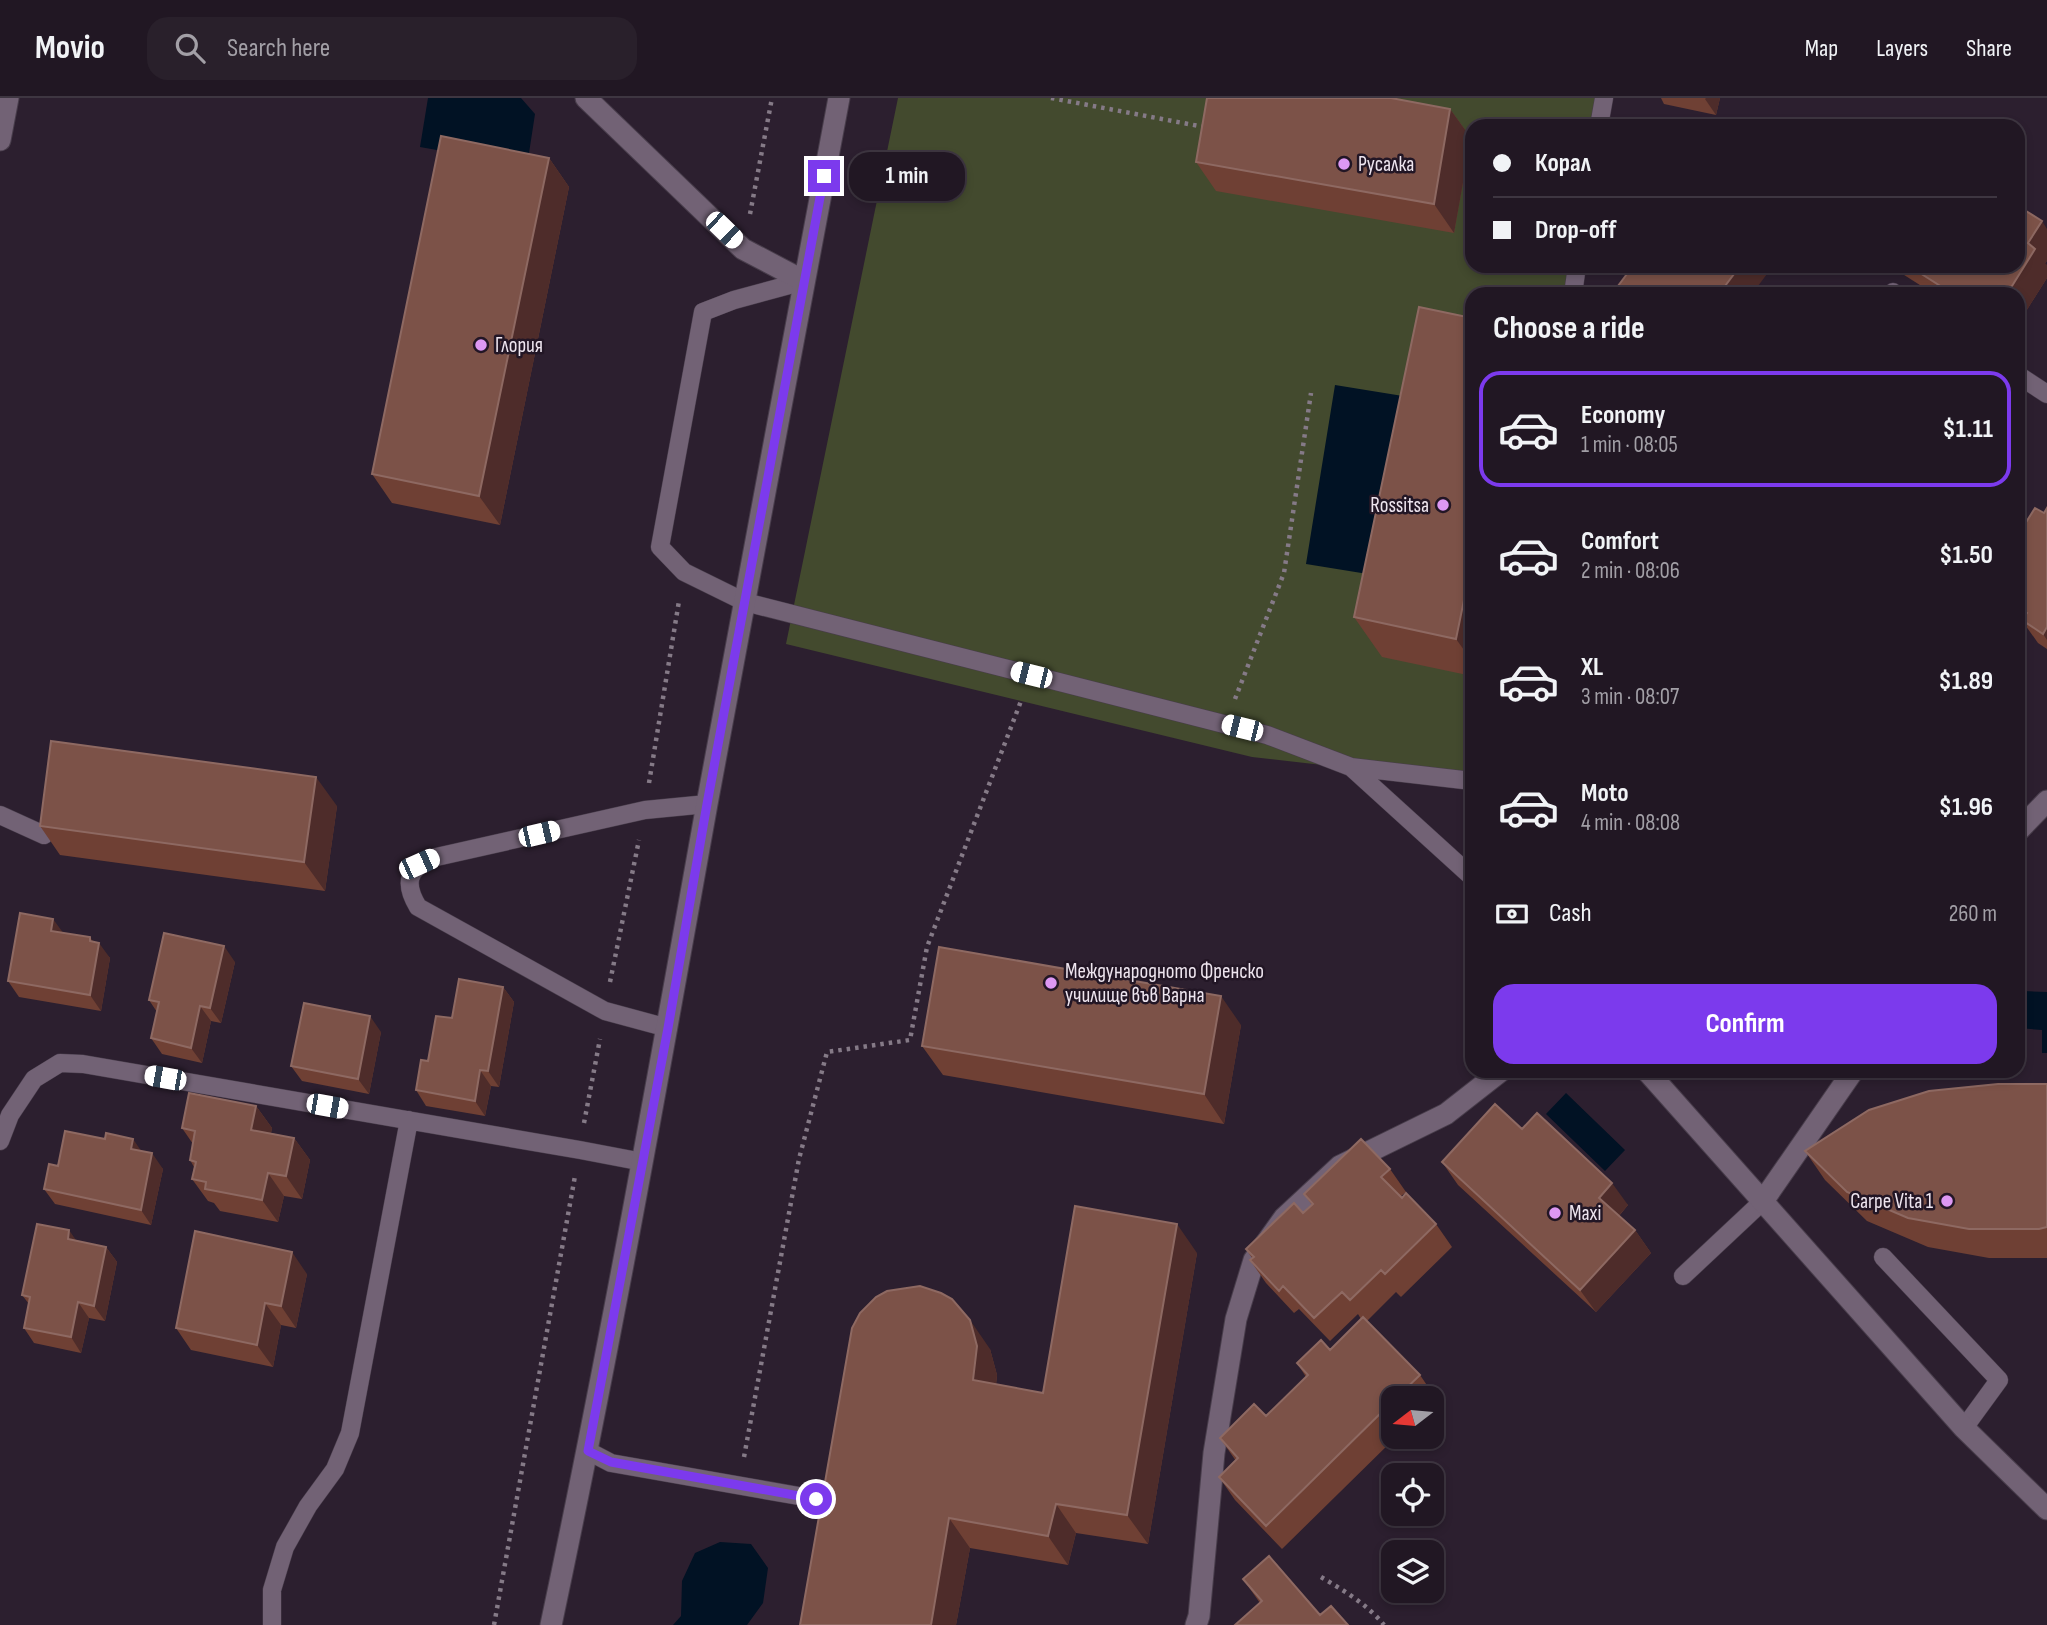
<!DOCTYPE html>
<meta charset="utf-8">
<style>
:root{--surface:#211723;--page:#29202b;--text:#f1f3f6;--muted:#a29fa6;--line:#3e3641;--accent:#7c3aed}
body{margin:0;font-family:"Sofia Sans Condensed",sans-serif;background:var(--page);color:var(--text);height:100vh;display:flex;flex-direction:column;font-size:26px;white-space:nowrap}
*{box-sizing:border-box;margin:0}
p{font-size:23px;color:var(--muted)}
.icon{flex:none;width:38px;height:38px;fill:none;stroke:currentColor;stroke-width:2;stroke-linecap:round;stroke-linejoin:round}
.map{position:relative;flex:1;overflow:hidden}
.panel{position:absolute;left:1465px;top:189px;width:560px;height:791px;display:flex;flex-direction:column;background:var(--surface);border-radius:21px;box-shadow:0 4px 10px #0003,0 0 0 2px var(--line)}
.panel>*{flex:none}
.banner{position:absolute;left:1465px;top:21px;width:560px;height:154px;border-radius:21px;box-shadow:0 4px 10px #0003,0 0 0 2px var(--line);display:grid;align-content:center;height:154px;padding:0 28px;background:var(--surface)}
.needle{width:46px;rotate:254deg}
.controls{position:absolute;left:1381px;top:1288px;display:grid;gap:14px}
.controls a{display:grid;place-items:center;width:63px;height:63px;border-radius:14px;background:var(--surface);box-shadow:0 4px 10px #0003,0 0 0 2px var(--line);font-size:35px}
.end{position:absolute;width:32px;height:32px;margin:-16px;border:9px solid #7c3aed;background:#fff;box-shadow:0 0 0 4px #fff}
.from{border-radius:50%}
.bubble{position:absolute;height:49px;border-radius:21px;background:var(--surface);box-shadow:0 4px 10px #0003,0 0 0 2px var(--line);font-size:23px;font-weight:700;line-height:49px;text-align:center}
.car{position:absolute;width:21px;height:42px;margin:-21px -10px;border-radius:9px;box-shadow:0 0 5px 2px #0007;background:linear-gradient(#fff 24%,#345 0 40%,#fff 0 76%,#345 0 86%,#fff 0)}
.banner b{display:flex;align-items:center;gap:24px;height:66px;font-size:26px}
.banner b+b{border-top:2px solid var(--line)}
.banner i{width:18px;height:18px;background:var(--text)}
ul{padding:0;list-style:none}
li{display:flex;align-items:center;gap:21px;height:116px;margin:0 14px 10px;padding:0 14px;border:4px solid transparent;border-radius:21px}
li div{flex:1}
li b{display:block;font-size:26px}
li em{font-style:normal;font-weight:700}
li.selected{border-color:var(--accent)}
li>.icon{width:63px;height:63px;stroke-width:1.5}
h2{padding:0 28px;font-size:32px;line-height:84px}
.pay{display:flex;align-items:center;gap:18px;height:77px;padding:0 28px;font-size:26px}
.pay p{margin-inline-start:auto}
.primary-button{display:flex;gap:14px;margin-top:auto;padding:14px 28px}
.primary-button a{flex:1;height:80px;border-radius:21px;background:var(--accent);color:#fff;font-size:28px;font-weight:700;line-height:80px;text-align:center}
header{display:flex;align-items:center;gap:42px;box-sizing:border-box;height:98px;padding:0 35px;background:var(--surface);border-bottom:2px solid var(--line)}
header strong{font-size:33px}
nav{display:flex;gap:38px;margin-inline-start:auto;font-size:24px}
.search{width:490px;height:63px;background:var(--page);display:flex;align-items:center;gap:18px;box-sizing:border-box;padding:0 24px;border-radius:21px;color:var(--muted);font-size:26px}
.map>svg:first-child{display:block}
.green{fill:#434a2e}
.water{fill:#011224}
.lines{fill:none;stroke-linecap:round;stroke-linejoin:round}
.service-casing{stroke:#483d4b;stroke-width:19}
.minor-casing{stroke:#483d4b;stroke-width:23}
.path{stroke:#857a87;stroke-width:4.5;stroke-dasharray:3.5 5;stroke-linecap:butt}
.service{stroke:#726275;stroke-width:18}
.minor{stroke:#726275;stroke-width:21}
.wall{fill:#6f4034}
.shaded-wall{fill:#4e2c2a}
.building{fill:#7c5248;stroke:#8e6962;stroke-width:2}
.route{stroke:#7c3aed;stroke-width:9}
.poi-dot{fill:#dd98f3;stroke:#221625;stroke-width:2.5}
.labels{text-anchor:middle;stroke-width:5;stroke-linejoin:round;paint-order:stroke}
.poi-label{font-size:21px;fill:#eee5ef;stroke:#221625;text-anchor:start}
</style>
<header>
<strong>Movio</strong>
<div class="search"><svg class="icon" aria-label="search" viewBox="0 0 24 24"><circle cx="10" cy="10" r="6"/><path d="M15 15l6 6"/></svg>Search here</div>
<nav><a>Map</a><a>Layers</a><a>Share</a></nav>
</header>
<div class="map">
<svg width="2047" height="1527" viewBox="0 0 2047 1527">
<rect width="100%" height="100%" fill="#2c1f2f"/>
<path class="green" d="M898,0H1604L1599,28H1472V168H1577L1573,196H1472V684L1252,659L786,546Z"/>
<path class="water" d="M428,0H521L535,16L527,68L420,49Z
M1335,287L1409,299L1380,478L1306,466Z
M2023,893L2047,894V955H2042V932L2018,930V896Z
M1566,995L1625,1052L1605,1073L1546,1016Z
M720,1444L751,1446L768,1470L763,1505L747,1527H673L681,1518L682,1483L695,1455Z"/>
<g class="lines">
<g class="service-casing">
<path id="service" d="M1599,28L1604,0
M804,183L734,202L703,214L660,449L684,474L745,504L1267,637L1351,669L1472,779
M1893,194L1895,196
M1573,196L1577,168
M2018,277L2047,296
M1351,669L1472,683
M0,717L44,737
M668,930L605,913L418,809C404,786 407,771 432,760L645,712L707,706
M0,1043L10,1017L34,981L60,965L83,966L580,1052L643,1064
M1883,1159L1999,1282L1964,1330
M1683,1178L1763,1103
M588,1353L611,1365L816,1401
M272,1527V1492L285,1449L308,1408L335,1371L350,1335L409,1022"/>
</g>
<g class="minor-casing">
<path id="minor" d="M586,0L743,151L804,183
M0,42L8,0
M2018,733L2047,703
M1647,973L1964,1330L2047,1411
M1763,1103L1853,973
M551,1527C609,1254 658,980 707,706C750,471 795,235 839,0
M1196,1527L1199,1518L1214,1355L1236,1221L1254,1162L1284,1120L1340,1068L1446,1016L1501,973"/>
</g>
<path class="path" d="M1051,0L1204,29
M750,116L772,0
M1235,601L1284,475L1311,295
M649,685L679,503
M610,884L639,742
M584,1025L600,941
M744,1359L799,1061L827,954L910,942L927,849L1021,603
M1321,1479C1343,1492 1368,1507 1384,1527
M494,1527L575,1078"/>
<use href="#service" class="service"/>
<use href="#minor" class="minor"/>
</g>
<path class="wall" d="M1661,0H1720L1716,17L1664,6Z
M1450,11L1471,40L1454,135L1216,93L1196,64Z
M549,60L569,89L500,427L392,405L372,376Z
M2047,163L2045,165L2047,180L2018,226V196H1934L1890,168H2018Z
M1472,220V578L1382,559L1354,519Z
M2047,410V551L2038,545L2023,524L2018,518V437L2044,415Z
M337,708L325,793L60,757L40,728Z
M63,835L94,844L110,860L101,913L19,899L8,883Z
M235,864L221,925L211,923L202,965L162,956L151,940L157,914L149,902Z
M503,889L514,904L499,989L491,988L485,1018L426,1008L416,992L428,963L452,920Z
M1241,927L1224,1026L943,977L922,948Z
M381,934L369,996L302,983L291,968Z
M1739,973H1749L1742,977Z
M2047,986V1160H1989L1928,1149L1867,1123L1825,1082L1805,1053Z
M256,1008L272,1030L271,1035L294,1040L310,1062L302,1101L284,1098L278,1124L220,1113L214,1105L208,1103L192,1081L194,1069L190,1062L193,1046L182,1030Z
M1522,1031L1628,1107L1619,1118L1635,1132L1651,1155L1596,1214L1458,1087L1442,1064Z
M142,1053L163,1071L151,1127L55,1106L44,1091L58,1068Z
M1390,1071L1406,1094L1400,1099L1436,1126L1452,1149L1401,1199L1396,1194L1367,1223L1420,1277L1435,1299L1432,1303V1300H1393V1339H1396L1282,1451L1235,1402L1219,1379L1236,1363L1220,1340L1266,1318L1306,1279L1297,1265L1330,1252L1361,1221L1358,1216L1330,1243L1299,1211L1294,1215L1266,1185L1250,1162L1252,1160L1246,1151L1303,1115L1312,1107L1304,1096Z
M77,1143L106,1149L117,1164L105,1223L89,1220L81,1255L34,1245L24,1230L29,1206L22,1197Z
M1197,1155L1148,1446L1076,1435L1068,1467L970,1450L956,1527H800L990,1251L997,1277L996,1287L1043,1295Z
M307,1176L296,1230L281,1227L273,1269L191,1252L176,1230Z
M1243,1481L1320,1517L1260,1505Z"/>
<path class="shaded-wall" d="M1706,0H1720L1716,17L1705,1Z
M1450,11L1471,40L1454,135L1434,106Z
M549,60L569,89L500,427L479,398Z
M2042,123L2047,131V163L2045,165L2047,167V180L2018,226V196H2007L2028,145Z
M1740,168H1773L1752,196H1719Z
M1472,463V563L1456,541Z
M2047,529V542L2043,536Z
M2018,660L2024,668L2018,678Z
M316,679L337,708L325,793L304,764Z
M53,821L64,836L51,833Z
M90,839L98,850L99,845L110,860L101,913L90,897Z
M224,848L235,864L221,925L210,910Z
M503,889L514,904L499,989L488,973Z
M1221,898L1241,927L1224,1026L1204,996Z
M200,908L211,923L202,965L191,950Z
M370,918L381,934L369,996L358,981Z
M480,972L491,988L485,1018L475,1003Z
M256,1008L272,1030L267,1054L251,1032Z
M294,1040L310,1062L302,1101L286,1078Z
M133,1041L144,1057L131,1051Z
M152,1055L163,1071L151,1127L141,1112Z
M268,1075L284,1098L278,1124L262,1102Z
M1612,1085L1628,1107L1615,1122L1599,1100Z
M1177,1126L1197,1155L1148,1446L1127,1417Z
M69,1132L80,1148L68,1141Z
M1635,1132L1651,1155L1596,1214L1580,1192Z
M106,1149L117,1164L105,1223L94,1208Z
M292,1154L307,1176L296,1230L281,1208Z
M78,1204L89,1220L81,1255L71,1239Z
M265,1205L281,1227L273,1269L257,1247Z
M970,1222L990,1251L997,1277L993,1312L973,1282Z
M1056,1406L1076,1435L1068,1467L1048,1438Z
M949,1420L970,1450L956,1527H931Z"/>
<path class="building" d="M1207,0H1391L1450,11L1434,106L1196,64Z
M441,38L549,60L479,398L372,376Z
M2018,108L2042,123L2028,145L2035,151L2007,196H1953L1909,168H2018Z
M1633,168H1740L1719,196H1612Z
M1419,209L1472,220V463L1456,541L1354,519Z
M2035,410L2044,415L2047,410V529L2043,536L2022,522L2027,515L2018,508V479L2019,477L2018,476V459L2019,456L2018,455V437Z
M51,643L316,679L304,764L40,728Z
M20,815L53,821L51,833L90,839V843L99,845L90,897L8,883Z
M164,835L224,848L210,910L200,908L191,950L151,940L159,904L149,902Z
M939,849L1221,898L1204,996L922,948Z
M459,881L503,889L488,973L480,972L475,1003L416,992L421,962L428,963L436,918L452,920Z
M304,905L370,918L358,981L291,968Z
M1998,986H2047V1129L2039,1131H1969L1908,1120L1847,1094L1805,1053L1869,1012L1929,993Z
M189,995L256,1008L251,1032L294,1040L286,1078L268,1075L262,1102L205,1091L206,1084L192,1081L196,1064L190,1062L195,1033L182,1030Z
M1495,1006L1522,1031L1537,1015L1612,1085L1599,1100L1635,1132L1580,1192L1442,1064Z
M65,1033L105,1041L106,1035L133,1041L131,1051L152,1055L141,1112L44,1091L49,1066L58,1068Z
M1361,1041L1390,1071L1381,1079L1402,1100L1406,1095L1436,1126L1385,1176L1381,1172L1350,1202L1342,1194L1314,1220L1283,1188L1279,1193L1250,1162L1254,1159L1246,1151L1294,1105L1303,1115L1313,1106L1304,1096Z
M1075,1108L1177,1126L1127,1417L1056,1406L1048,1438L949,1420L931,1527H800L852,1230L860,1215L876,1199L887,1193L920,1188L941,1195L952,1201L970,1222L977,1248L973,1282L1043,1295Z
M37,1126L69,1132L68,1141L106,1149L94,1208L78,1204L71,1239L24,1230L30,1199L22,1197Z
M195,1133L292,1154L281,1208L265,1205L257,1247L176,1230Z
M1363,1219L1420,1277L1396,1300H1393V1303L1266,1428L1219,1379L1238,1360L1220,1340L1254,1306L1266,1318L1308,1277L1297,1265L1321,1242L1330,1252Z
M1269,1458L1320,1517L1331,1508L1348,1527H1235L1262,1503L1243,1481Z"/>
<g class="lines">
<path class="route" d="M816,1401L611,1364L588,1353L668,930L707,706L824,78"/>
</g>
<g class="poi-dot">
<circle cx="1344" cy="66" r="7"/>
<circle cx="481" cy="247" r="7"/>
<circle cx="1443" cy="407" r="7"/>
<circle cx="1051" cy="885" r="7"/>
<circle cx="1947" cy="1103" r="7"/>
<circle cx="1555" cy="1115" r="7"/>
</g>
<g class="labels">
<g class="poi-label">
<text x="1358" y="73">Русалка</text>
<text x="495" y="254">Глория</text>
<text x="1429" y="414" text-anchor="end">Rossitsa</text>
<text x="1065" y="880">Международното Френско<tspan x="1065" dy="24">училище във Варна</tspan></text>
<text x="1933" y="1110" text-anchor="end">Carpe Vita 1</text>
<text x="1569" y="1122">Maxi</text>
</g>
</g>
</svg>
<div class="controls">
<a><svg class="needle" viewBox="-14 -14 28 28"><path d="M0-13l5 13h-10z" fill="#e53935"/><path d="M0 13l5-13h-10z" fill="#a29fa6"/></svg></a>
<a><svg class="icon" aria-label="locate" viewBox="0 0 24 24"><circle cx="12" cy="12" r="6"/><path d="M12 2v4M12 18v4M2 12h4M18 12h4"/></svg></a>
<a><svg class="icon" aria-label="layers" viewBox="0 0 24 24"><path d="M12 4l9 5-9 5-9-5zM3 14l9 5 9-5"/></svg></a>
</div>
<i class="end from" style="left:816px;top:1401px"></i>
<i class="end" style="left:824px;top:78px"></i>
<div class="bubble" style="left:849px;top:54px;width:116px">1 min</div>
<i class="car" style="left:724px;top:132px;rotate:134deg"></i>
<i class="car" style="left:1031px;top:577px;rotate:284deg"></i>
<i class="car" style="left:1242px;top:630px;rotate:284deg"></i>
<i class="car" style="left:539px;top:736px;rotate:77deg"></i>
<i class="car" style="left:419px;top:766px;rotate:66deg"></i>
<i class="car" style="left:165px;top:980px;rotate:280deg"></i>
<i class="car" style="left:327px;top:1008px;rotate:100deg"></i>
<div class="banner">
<b><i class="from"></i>Корал</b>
<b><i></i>Drop-off</b>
</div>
<section class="panel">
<h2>Choose a ride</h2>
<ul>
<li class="selected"><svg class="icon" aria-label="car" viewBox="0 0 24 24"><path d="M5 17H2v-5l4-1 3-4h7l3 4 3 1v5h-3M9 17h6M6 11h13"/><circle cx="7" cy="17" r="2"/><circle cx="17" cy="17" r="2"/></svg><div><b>Economy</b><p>1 min · 08:05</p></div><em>$1.11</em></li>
<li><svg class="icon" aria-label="car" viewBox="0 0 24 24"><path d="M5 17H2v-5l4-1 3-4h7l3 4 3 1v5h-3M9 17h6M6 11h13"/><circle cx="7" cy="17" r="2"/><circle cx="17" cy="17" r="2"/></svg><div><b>Comfort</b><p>2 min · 08:06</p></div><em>$1.50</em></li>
<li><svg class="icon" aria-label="car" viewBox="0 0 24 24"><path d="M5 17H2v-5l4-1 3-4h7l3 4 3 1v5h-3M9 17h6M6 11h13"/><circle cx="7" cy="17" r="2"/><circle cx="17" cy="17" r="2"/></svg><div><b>XL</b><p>3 min · 08:07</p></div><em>$1.89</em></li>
<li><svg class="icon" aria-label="car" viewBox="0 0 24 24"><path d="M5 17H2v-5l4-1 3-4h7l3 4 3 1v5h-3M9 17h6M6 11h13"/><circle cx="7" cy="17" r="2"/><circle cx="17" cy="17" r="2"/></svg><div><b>Moto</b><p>4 min · 08:08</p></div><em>$1.96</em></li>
</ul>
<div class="pay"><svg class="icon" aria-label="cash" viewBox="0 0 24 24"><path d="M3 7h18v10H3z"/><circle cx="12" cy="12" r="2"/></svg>Cash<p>260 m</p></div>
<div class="primary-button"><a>Confirm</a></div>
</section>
</div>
